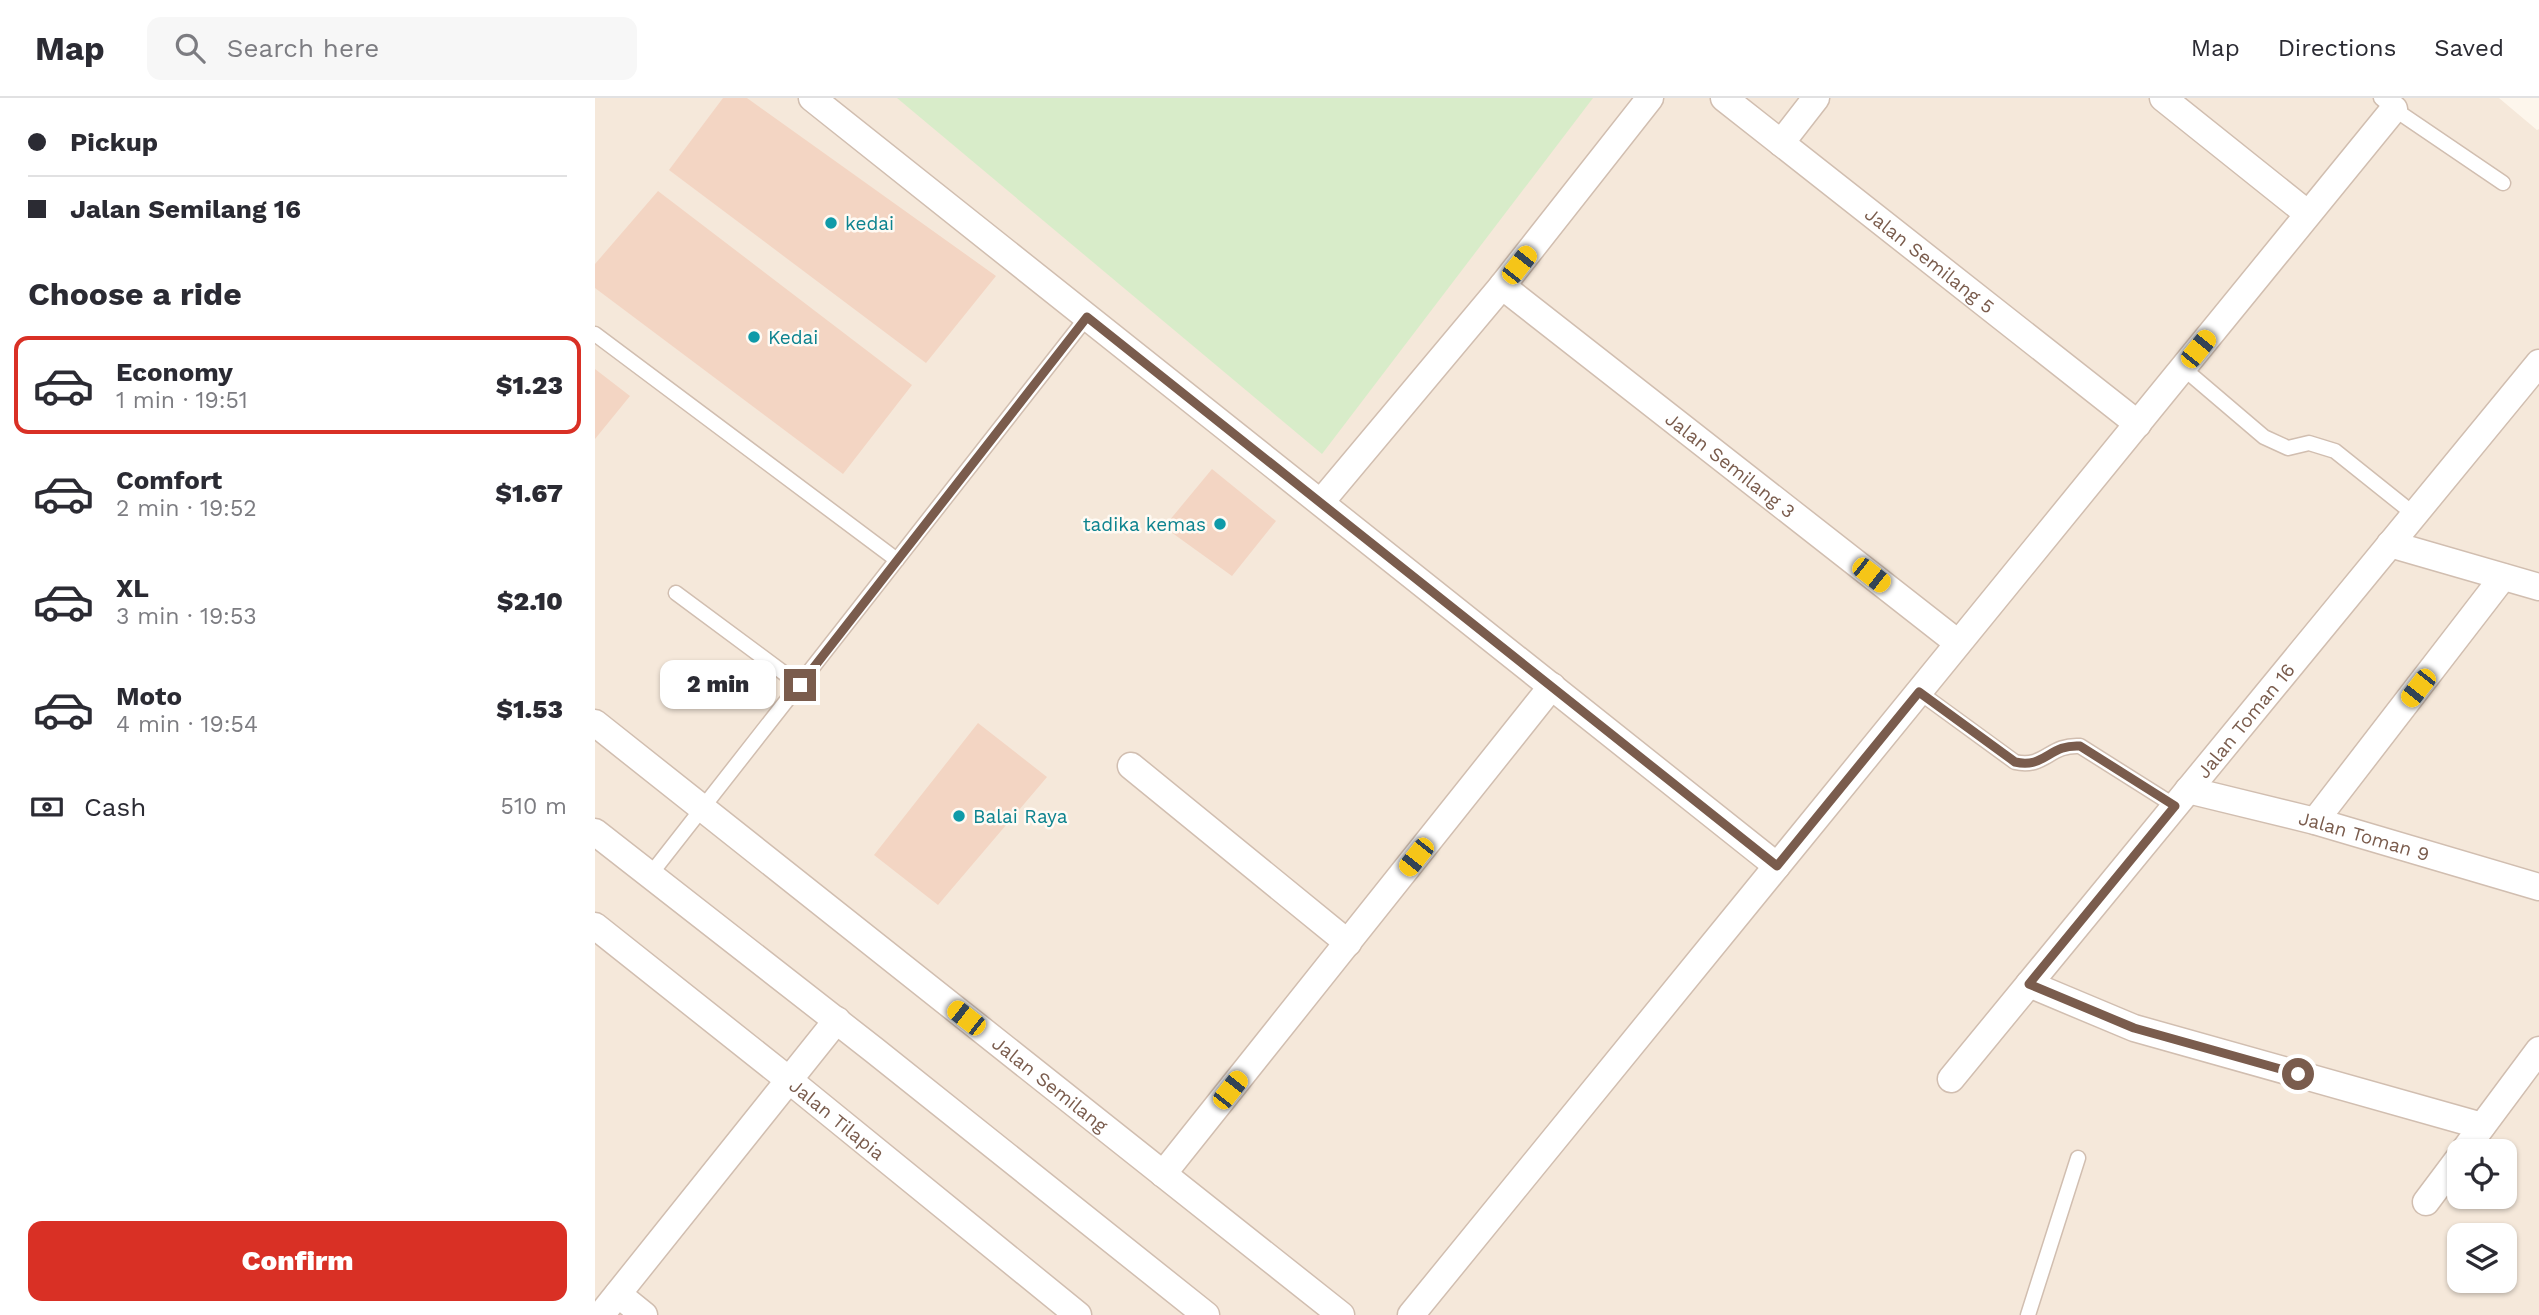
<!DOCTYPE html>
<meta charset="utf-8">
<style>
:root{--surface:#fff;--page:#f7f7f7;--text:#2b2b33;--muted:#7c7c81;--line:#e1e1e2;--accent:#d93025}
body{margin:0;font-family:"Work Sans",sans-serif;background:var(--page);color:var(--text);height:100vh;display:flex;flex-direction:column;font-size:26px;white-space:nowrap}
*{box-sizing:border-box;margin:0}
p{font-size:23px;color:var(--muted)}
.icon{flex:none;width:38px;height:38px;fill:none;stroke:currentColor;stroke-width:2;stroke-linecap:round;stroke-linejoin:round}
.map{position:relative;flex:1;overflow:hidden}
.sheet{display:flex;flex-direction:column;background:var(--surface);width:595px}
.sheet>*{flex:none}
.guide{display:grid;align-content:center;height:154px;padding:0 28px;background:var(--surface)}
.controls{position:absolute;left:1852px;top:1041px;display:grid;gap:14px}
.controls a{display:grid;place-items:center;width:70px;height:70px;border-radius:14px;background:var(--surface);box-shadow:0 2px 5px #0004;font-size:35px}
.end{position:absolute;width:32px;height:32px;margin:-16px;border:9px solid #7a5c4d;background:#fff;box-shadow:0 0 0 4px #fff}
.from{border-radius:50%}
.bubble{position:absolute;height:49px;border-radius:14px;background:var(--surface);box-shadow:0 2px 5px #0004;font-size:23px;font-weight:800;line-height:49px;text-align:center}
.car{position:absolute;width:21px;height:42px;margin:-21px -10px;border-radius:9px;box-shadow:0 0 5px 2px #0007;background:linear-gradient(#f5c518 24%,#345 0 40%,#f5c518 0 76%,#345 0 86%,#f5c518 0)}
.guide b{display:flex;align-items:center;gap:24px;height:66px;font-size:26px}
.guide b+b{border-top:2px solid var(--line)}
.guide i{width:18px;height:18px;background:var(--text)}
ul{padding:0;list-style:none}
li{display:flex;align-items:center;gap:21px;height:98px;margin:0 14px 10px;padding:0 14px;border:4px solid transparent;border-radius:14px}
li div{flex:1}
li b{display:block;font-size:26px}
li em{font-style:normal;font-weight:800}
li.on{border-color:var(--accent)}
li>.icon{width:63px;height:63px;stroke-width:1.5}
h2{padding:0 28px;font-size:32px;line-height:84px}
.pay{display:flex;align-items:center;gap:18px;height:77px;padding:0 28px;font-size:26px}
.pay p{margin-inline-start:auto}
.button{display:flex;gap:14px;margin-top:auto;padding:14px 28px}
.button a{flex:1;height:80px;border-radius:14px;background:var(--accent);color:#fff;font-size:28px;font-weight:800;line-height:80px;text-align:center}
header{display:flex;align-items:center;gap:42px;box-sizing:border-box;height:98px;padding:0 35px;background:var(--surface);border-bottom:2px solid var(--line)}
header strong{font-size:33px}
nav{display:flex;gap:38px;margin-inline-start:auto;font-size:24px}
.search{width:490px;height:63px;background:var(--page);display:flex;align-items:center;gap:18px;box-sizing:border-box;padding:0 24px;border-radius:14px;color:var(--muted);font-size:26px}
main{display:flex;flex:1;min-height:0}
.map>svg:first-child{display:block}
.residential{fill:#f5e8da;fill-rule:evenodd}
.green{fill:#d8ecc9}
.building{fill:#f3d5c3}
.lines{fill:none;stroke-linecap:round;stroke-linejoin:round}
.lane-casing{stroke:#d1beb0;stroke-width:17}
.street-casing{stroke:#d1beb0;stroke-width:29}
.lane{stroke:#fff;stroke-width:14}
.street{stroke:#fff;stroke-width:26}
.route{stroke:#7a5c4d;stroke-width:9}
.culture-dot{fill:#0f9aa8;stroke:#fffaf3;stroke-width:2.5}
.labels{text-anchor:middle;stroke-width:5;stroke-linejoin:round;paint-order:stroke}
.culture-label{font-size:19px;fill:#0d838f;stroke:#fffaf3;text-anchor:start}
.street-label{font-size:19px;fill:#7a5c4d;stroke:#fffaf3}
</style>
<header>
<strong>Map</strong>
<div class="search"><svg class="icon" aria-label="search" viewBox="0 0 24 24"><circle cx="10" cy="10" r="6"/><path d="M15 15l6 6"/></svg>Search here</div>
<nav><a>Map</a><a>Directions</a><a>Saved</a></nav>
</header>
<main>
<section class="sheet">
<div class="guide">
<b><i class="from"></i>Pickup</b>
<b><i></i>Jalan Semilang 16</b>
</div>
<h2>Choose a ride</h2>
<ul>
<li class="on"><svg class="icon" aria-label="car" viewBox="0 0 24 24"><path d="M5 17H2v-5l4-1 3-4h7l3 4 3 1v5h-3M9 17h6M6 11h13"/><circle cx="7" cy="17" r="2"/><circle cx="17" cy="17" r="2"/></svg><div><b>Economy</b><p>1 min · 19:51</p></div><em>$1.23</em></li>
<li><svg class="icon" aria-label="car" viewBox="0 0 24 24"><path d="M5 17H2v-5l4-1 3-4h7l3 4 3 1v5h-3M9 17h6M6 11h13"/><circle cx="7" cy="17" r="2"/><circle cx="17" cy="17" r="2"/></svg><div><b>Comfort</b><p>2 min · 19:52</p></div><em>$1.67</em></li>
<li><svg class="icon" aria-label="car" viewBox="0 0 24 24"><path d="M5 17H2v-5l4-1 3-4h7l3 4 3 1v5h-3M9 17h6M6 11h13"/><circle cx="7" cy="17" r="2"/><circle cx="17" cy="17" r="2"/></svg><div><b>XL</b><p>3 min · 19:53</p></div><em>$2.10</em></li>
<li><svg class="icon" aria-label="car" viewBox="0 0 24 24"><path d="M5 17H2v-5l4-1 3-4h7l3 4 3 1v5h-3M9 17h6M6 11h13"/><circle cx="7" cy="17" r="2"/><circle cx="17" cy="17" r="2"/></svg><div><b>Moto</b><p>4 min · 19:54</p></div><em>$1.53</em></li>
</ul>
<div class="pay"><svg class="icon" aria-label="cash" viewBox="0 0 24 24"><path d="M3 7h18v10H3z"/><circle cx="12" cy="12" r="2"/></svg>Cash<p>510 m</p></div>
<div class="button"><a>Confirm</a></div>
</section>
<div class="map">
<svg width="1944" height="1217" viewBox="0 0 1944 1217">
<rect width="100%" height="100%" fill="#fdf6ec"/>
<path class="residential" d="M0,0H1904L1942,32L1944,31V1217H0ZM1864,1054H1909V1099H1864ZM1864,1138H1909V1183H1864Z"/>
<path class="green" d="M302,0H998L727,356Z"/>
<path class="building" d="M128,0H152L401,178L331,265L74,72Z
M63,93L317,287L248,376L0,190V166Z
M0,271L35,298L0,341Z
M617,371L681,423L637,478L569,429Z
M383,625L452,679L343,807L279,757Z"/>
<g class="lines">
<g class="lane-casing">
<path id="lane" d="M1786,0L1799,11L1908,85
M0,236L302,462
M1588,270L1669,339L1693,350L1714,345L1740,353L1820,417
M81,495L205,587
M1324,594L1420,664C1450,671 1454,646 1485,648L1580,708
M55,777L492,219
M1433,1217L1483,1060"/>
</g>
<g class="street-casing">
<g id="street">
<path d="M217,0L1182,768"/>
<path id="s1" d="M1129,0L1543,326"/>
<path d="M1568,0L1713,116"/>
<path d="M1186,45L1221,0"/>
<path id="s2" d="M907,188L1363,545"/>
<path d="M726,404L907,188L1055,0"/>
<path d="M1795,446L1944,489"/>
<path id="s3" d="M0,625L746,1217"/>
<path d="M536,668L753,845"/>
<path id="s4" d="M1593,692L1720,723L1944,789"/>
<path d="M1720,723L1908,479"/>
<path d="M0,734L279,952L611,1217"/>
<path id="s5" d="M0,828L194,982L483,1217"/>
<path d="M1434,886L1539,930L1887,1028"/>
<path id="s6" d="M1356,981L1944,265"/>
<path d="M1868,1054L1944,952"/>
<path d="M568,1076L957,588"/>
<path d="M1831,1104L1864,1060"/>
<path d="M23,1196L49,1217"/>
<path d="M6,1217L242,922"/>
<path d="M816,1217L1799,11"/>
</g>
</g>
<use href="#lane" class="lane"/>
<use href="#street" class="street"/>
</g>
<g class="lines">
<path class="route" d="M205,587L492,219L1182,768L1324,594L1420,664C1450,671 1454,646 1485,648L1580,708L1434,886L1539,930L1703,976"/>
</g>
<g class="culture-dot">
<circle cx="236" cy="125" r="7"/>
<circle cx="159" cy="239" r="7"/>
<circle cx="625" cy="426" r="7"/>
<circle cx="364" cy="718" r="7"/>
</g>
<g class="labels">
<g class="culture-label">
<text x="250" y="132">kedai</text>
<text x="173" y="246">Kedai</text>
<text x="611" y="433" text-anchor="end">tadika kemas</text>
<text x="378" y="725">Balai Raya</text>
</g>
<g class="street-label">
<text dy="7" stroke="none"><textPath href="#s1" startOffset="262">Jalan Semilang 5</textPath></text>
<text dy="7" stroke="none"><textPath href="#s2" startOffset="290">Jalan Semilang 3</textPath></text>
<text dy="7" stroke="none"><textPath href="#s6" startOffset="464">Jalan Toman 16</textPath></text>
<text dy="7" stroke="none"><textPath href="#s4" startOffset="182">Jalan Toman 9</textPath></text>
<text dy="7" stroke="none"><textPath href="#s3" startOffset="581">Jalan Semilang</textPath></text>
<text dy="7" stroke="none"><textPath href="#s5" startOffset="310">Jalan Tilapia</textPath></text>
</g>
</g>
</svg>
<div class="controls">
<a><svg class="icon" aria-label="locate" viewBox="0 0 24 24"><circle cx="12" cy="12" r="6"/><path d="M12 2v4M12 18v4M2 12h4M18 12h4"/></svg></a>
<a><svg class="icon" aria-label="layers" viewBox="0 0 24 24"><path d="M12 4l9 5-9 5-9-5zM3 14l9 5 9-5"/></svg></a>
</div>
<i class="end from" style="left:1703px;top:976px"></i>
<i class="end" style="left:205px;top:587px"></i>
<div class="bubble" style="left:65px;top:562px;width:116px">2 min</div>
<i class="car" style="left:924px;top:167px;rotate:38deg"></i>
<i class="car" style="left:1603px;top:251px;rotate:39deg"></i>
<i class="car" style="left:1276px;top:477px;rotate:128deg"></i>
<i class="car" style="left:1823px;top:590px;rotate:218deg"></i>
<i class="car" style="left:821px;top:759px;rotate:218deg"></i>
<i class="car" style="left:371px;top:920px;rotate:308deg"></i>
<i class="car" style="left:635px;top:992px;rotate:38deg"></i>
</div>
</main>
